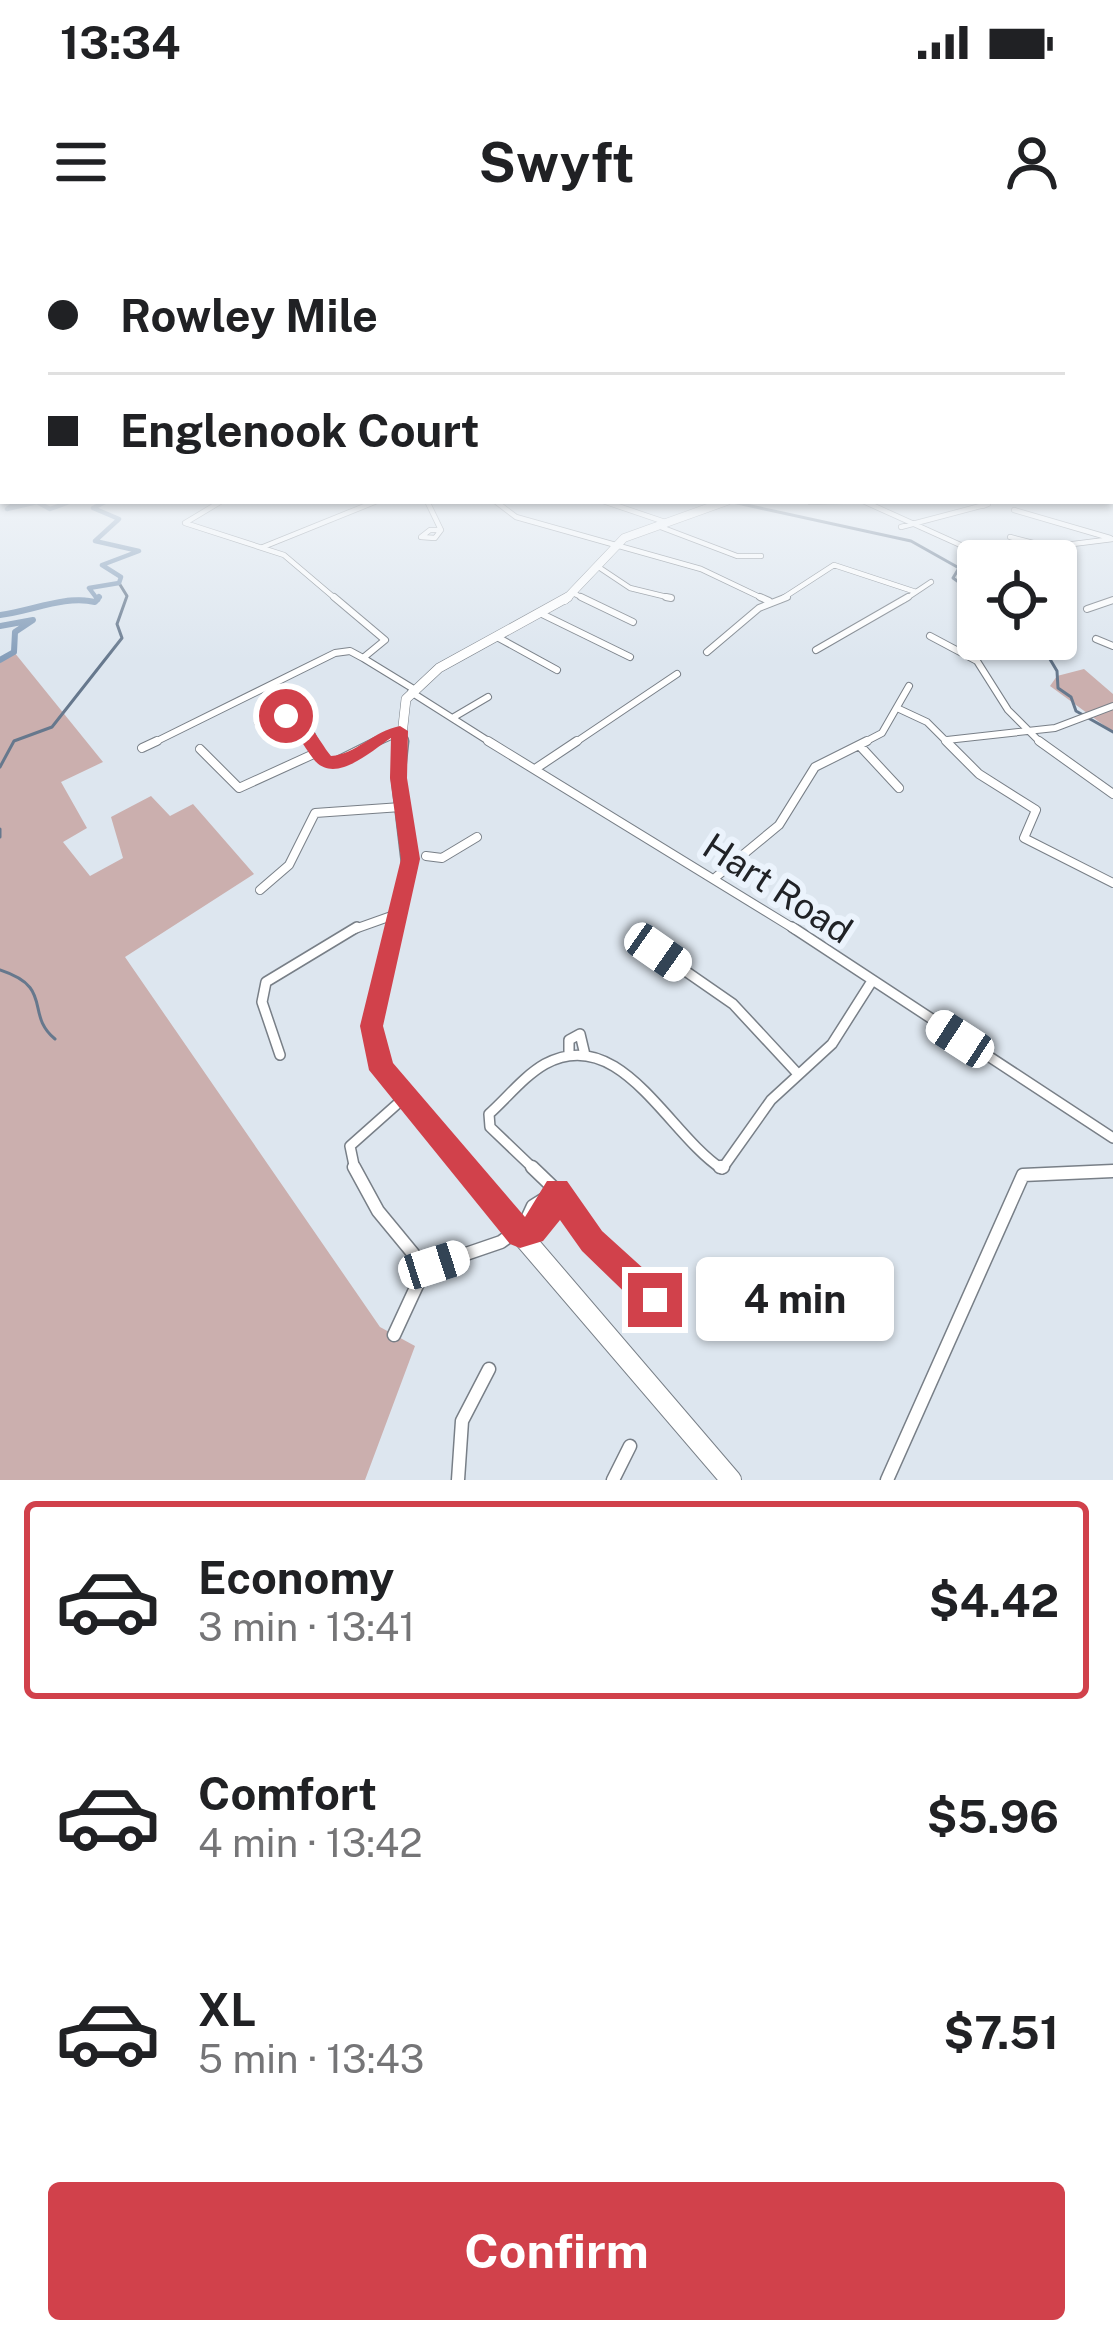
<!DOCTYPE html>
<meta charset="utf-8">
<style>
:root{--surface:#fff;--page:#f6f6f6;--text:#202124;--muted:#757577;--line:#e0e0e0;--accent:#d1414b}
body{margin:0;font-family:"Public Sans",sans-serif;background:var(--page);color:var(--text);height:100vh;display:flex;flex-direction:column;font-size:45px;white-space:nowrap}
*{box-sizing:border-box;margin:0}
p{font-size:39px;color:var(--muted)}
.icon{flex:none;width:66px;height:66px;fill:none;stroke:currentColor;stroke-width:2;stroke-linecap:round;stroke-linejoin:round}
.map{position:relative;height:1240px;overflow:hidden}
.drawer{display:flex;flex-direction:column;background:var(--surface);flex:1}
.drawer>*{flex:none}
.top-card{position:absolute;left:0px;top:0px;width:1113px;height:264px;box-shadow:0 3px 9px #0004;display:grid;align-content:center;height:264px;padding:0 48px;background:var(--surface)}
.controls{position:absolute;left:957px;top:300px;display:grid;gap:24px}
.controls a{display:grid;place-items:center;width:120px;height:120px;border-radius:12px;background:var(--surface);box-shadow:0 3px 9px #0004;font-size:60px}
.end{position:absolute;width:54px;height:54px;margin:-27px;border:15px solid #d1414b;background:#fff;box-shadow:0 0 0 6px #fff}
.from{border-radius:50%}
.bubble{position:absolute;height:84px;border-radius:12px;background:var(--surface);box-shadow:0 3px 9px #0004;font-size:39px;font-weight:700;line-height:84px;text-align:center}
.car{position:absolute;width:36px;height:72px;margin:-36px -18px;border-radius:15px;box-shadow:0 0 9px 3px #0007;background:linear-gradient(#fff 24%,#345 0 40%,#fff 0 76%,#345 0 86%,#fff 0)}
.top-card b{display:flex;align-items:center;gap:42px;height:114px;font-size:45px}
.top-card b+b{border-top:3px solid var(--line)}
.top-card i{width:30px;height:30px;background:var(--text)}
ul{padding:21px 0 0;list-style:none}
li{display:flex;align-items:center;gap:36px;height:198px;margin:0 24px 18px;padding:0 24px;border:6px solid transparent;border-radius:12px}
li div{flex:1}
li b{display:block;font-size:45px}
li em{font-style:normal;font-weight:700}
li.selected{border-color:var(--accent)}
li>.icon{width:108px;height:108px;stroke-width:1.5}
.primary-button{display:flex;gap:24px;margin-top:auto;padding:24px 48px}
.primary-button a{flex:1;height:138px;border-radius:12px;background:var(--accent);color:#fff;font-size:48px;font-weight:700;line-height:138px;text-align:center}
.status{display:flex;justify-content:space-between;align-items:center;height:84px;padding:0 60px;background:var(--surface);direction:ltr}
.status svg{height:33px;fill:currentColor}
header{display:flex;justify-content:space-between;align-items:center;height:156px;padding:0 48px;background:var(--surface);font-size:54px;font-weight:700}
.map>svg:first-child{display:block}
.green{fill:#cbafae}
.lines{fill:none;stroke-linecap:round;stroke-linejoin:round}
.stream{stroke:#66788d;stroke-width:3}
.river-far1{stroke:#849db9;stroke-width:4.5}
.river{stroke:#849db9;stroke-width:6}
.minor-far4-casing{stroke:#787f87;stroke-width:6}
.minor-far3-casing{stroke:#787f87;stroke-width:8}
.minor-far2-casing{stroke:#787f87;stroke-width:10}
.minor-far1-casing{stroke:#787f87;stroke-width:12}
.minor-casing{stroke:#787f87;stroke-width:15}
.major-far4-casing{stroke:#787f87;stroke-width:9}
.major-far3-casing{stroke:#787f87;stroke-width:10}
.major-far2-casing{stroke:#787f87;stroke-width:15}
.major-far1-casing{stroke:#787f87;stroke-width:18}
.major-casing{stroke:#787f87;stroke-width:22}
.minor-far4{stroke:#fff;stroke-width:4.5}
.minor-far3{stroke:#fff;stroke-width:6}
.minor-far2{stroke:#fff;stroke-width:8}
.minor-far1{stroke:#fff;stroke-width:9}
.minor{stroke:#fff;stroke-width:12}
.major-far4{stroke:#fff;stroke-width:8}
.major-far3{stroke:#fff;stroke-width:9}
.major-far2{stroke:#fff;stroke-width:12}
.major-far1{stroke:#fff;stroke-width:15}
.major{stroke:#fff;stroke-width:20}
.route{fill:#d1414b}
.labels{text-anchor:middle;stroke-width:12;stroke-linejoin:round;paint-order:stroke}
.street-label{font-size:36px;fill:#202226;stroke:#ebf3fc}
</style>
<div class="status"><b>13:34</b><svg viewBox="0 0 49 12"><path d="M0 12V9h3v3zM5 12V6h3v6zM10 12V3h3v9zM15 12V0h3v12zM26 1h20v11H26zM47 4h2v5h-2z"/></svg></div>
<header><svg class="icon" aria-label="menu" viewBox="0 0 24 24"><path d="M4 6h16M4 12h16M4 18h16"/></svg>Swyft<svg class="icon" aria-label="person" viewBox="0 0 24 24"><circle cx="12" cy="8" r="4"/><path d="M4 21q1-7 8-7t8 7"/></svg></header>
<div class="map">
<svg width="1113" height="1240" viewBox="0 0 1113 1240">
<rect width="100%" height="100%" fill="#dde6ef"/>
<path class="green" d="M14,412L103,522L61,542L87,588L63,602L90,636L123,618L111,577L151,556L170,576L193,564L254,634L125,717L380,1087L415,1106L365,1240H0V420Z
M1084,429L1113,454V492L1050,446L1057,436Z"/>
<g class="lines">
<path class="stream" d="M677,261H685
M728,261L911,301L959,328L953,338L977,355L971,363L978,372
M1038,399L1057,431L1058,448L1071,457L1076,471L1113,492
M0,527L14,501L52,487L122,398L117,384L127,356L119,343
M0,589V597
M0,730C55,748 24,773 55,799"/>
<path class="river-far1" d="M18,261L7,269L37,262L50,269L72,261
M67,360H85
M98,360L89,348L119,343L121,337L102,325L139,311L95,301L119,279L93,268L107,261"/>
<path class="river" d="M0,375C32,371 65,355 95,362L99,357
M0,386L33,380L15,392L14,412L0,420"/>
<g class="minor-far4-casing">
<path id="minor-far4" d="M427,261L441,290
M495,261L516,277L701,329L766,360
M603,261L665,282
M863,261L996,321
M220,262L185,283L284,315L337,360
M810,262L844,261
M1014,270L1110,298
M658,286L737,316H761
M901,287L988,264L983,266
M430,290H441L435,298L421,297Z
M1010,297L1049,307L1113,299
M263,307L377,261
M597,326L630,348L671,358
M1056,339L1061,341
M573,353L587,360
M780,360L834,325L916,352
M904,360L931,342"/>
</g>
<g class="minor-far3-casing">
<path id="minor-far3" d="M334,357L385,400L363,418L412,448
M581,357L633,382
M666,357L671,358
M760,357L769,361
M1087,369L1113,360
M542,374L630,417
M930,396L977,421L1008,470L1042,504
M497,397L557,430
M1096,399L1113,406
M816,410L908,357
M707,412L759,368L787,357
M411,452L493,504
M897,468L927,482L949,504
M454,477L488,457
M258,483L281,473L312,495L315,504
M947,500L1055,488L1113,466
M151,504L335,413L350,411L363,418
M373,504L400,492
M573,504L677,434
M861,504L882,493L909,446"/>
</g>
<g class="minor-far2-casing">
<path id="minor-far2" d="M314,501L321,518L333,523L377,501
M488,501L796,690
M946,501L979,534L1036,570L1024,598L1113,643
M1039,501L1113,554
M860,506L899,548
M142,508L157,501
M200,509L239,548L318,512
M535,529L577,501
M426,616L442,618L477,597
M716,637L779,585L815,527L867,501
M260,650L289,625L315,573L401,567
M352,690L397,674"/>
</g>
<g class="minor-far1-casing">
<path id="minor-far1" d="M792,687L1113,898
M658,712L733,764L798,834
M280,815L262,762L266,742L357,687
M569,815V800L580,794L585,815
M355,930L350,906L404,858
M535,930L490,887L489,874C507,858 524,836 545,824C620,783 668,894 722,929L771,860L832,804L872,741"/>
</g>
<g class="minor-casing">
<path id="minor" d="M354,927L378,971L425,1028
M532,927L557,951L592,1001L655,1060
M720,927H723
M557,951L544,978L520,994L533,966Z
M394,1095L425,1028L501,1002L516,991
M458,1240L462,1181L489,1129
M613,1240L630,1206
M887,1240L1023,935L1113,931"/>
</g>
<g class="major-far4-casing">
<path id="major-far4" d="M565,360L624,298L727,261"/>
</g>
<g class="major-far3-casing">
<path id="major-far3" d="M401,504L406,459L439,428L568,357"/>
</g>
<g class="major-far2-casing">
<path id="major-far2" d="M395,690L409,631L398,538L402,501"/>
</g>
<g class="major-far1-casing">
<path id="major-far1" d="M395,687L371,786L382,829L466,930"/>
</g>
<g class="major-casing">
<path id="major" d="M463,927L731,1240"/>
</g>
<use href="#minor-far4" class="minor-far4"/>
<use href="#minor-far3" class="minor-far3"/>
<use href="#minor-far2" class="minor-far2"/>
<use href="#minor-far1" class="minor-far1"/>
<use href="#minor" class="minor"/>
<use href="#major-far4" class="major-far4"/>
<use href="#major-far3" class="major-far3"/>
<use href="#major-far2" class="major-far2"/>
<use href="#major-far1" class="major-far1"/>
<use href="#major" class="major"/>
</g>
<linearGradient id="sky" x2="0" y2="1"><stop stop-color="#80abd5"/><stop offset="0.59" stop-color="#f0f4f8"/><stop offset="1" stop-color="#f0f4f8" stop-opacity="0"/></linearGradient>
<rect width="1113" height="420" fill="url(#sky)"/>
<path class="route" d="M281,473C308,472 317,499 331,516C357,514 373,491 400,486L408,491L407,538L420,619L383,786L393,823L525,977L547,941H567L602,991L666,1049L670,1060L666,1071L655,1075L644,1071L582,1011L560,980L543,1001L520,1008L510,1004L369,830L360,786L401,619L390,538L391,498C372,510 333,548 312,517C299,499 300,495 281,480Z"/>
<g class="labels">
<g class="street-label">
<text transform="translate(778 648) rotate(33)" y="13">Hart Road</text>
</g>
</g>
</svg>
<div class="controls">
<a><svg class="icon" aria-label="locate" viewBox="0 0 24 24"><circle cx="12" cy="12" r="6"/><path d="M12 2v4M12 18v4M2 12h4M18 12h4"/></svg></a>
</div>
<i class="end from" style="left:286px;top:476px"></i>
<i class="end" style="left:655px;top:1060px"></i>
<div class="bubble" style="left:696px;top:1017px;width:198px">4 min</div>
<i class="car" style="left:658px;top:712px;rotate:125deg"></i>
<i class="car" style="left:960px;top:799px;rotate:303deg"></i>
<i class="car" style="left:434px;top:1025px;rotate:72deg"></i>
<div class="top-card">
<b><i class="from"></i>Rowley Mile</b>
<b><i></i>Englenook Court</b>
</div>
</div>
<section class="drawer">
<ul>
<li class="selected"><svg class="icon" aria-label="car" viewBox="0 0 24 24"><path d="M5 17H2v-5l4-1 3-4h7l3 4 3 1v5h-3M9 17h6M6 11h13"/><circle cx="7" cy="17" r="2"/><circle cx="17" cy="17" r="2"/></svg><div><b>Economy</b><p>3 min · 13:41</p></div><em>$4.42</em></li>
<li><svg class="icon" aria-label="car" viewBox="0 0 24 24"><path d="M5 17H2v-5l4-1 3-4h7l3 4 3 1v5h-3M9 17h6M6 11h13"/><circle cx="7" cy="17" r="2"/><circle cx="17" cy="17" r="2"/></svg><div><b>Comfort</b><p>4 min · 13:42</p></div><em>$5.96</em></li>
<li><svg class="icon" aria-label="car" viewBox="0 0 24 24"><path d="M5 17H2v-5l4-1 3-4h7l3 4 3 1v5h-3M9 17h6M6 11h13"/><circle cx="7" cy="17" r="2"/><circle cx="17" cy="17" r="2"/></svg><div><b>XL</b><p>5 min · 13:43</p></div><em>$7.51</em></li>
</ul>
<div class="primary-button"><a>Confirm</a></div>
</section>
